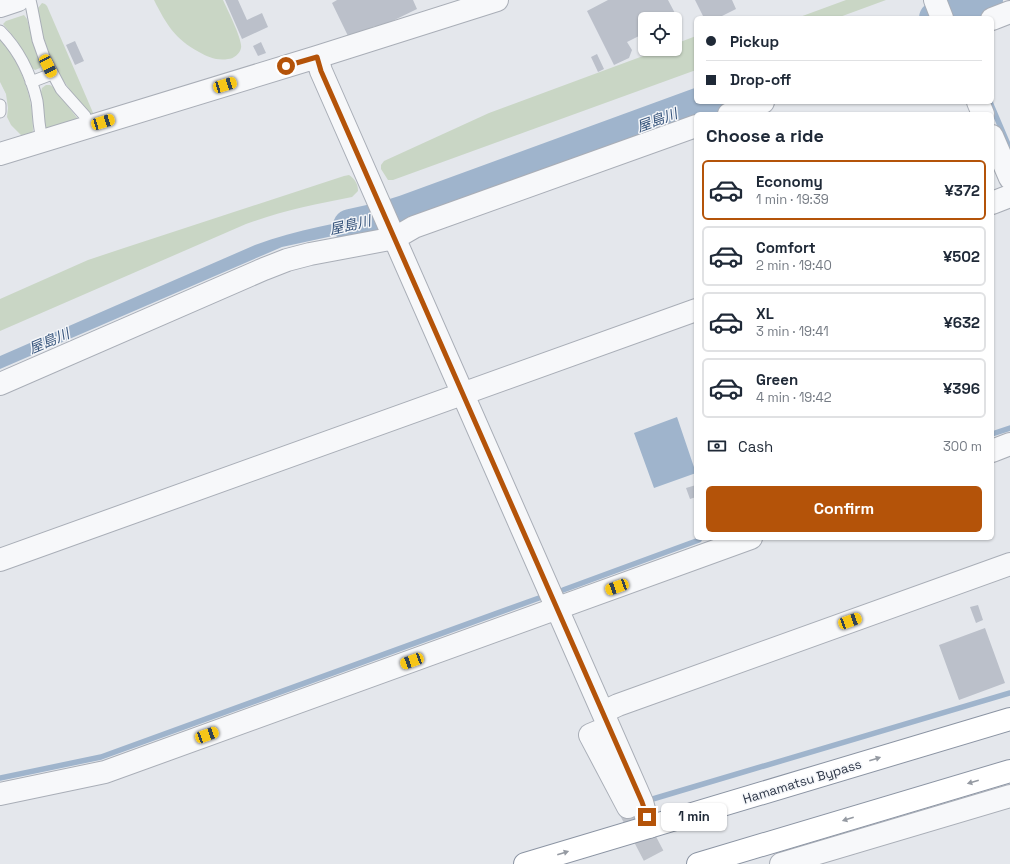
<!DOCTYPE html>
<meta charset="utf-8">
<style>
:root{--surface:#fff;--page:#f6f6f7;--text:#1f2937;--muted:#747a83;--line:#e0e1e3;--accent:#b45309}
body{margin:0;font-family:"Space Grotesk","Noto Sans JP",sans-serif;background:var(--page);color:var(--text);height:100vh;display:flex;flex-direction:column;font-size:15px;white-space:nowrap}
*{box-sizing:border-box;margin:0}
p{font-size:13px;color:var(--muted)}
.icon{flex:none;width:22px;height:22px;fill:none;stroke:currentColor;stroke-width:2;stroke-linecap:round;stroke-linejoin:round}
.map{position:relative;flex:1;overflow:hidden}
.side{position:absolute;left:694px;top:112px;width:300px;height:428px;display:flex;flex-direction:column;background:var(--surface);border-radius:6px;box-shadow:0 1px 3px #0004}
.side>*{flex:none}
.banner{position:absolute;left:694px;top:16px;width:300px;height:88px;border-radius:6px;box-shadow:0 1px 3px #0004;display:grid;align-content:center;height:88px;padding:0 12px;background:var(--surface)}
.tools{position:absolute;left:638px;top:12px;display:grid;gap:8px}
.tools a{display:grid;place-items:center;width:44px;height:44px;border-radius:6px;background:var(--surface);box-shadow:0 1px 3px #0004;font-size:20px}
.end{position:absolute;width:18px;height:18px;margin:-9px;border:5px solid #b45309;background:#fff;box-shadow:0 0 0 2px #fff}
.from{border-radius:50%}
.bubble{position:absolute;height:28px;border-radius:6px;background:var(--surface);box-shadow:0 1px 3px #0004;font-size:13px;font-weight:700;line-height:28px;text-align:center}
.car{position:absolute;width:12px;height:24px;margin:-12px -6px;border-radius:5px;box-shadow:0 0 3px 1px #0007;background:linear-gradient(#f5c518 24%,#345 0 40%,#f5c518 0 76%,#345 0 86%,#f5c518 0)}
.banner b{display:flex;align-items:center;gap:14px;height:38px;font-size:15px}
.banner b+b{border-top:1px solid var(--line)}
.banner i{width:10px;height:10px;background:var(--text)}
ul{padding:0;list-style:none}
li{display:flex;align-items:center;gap:12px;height:60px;margin:0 8px 6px;padding:0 4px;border:2px solid var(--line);border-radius:6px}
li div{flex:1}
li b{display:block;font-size:15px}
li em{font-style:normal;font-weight:700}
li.current{border-color:var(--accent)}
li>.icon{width:36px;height:36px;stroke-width:1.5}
h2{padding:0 12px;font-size:18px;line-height:48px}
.pay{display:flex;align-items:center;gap:10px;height:44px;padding:0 12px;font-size:15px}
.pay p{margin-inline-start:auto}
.button{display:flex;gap:8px;margin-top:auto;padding:8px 12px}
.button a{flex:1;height:46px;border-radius:6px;background:var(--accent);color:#fff;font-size:16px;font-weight:700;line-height:46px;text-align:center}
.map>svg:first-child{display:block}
.green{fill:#c9d6c5}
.water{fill:#9fb4cc}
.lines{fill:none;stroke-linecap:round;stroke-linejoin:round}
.stream{stroke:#9fb4cc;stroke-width:5.5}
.river{stroke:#9fb4cc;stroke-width:34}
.building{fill:#bbc0ca}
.minor-tunnel{stroke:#bfc3cb;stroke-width:22;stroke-dasharray:22 11;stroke-linecap:butt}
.service-casing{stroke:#a9aeb7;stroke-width:13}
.minor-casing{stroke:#a9aeb7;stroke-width:24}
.tertiary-casing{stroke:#a9aeb7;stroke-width:24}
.trunk-casing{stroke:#8b94a3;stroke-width:24}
.service{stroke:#f7f8fa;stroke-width:11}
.minor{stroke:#f7f8fa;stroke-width:22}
.tertiary{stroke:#f7f8fa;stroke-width:22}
.trunk{stroke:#fff;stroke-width:22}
.oneway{fill:#959aa2}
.route{stroke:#b45309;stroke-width:5}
.labels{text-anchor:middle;stroke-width:3;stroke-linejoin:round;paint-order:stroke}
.street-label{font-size:13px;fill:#2b3445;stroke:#f4f6f9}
.water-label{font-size:14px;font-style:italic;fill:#34527a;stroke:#f4f6f9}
</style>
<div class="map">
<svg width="1010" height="864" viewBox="0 0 1010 864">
<rect width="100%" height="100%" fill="#e4e7ec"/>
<path class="green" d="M154,0H223C227,9 243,40 241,48C240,54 233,59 228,59C217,61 208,57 199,52C175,39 166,24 154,0Z
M846,0H886L837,18H797Z
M42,3L45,4L47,6L94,115H91C61,83 43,52 38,8Z
M24,15L27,19L33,42L41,65L40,68L35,70L32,68L17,41L3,24L6,21Z
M696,36V70L393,180H388L381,169V165L384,161L489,113L662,49H675V44Z
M0,39C22,66 33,96 33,130L32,134L25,137L21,135L11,125L7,117L8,108L6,94L0,82Z
M46,85H50L53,87L78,119L45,129L41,92L42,88Z
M349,175C355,179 358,184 358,191L352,197C316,204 281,211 246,224L0,331V299L88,260L121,249L344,176Z"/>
<path class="water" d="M385,213L388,224L282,247L0,369V356L255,245C297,229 341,223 385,213Z
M677,417L696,473L654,488L634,433Z"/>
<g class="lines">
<path class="stream" d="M952,12L954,18
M990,102L1010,149
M992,434L1010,428
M563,590L699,540
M0,778L101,757L539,598
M646,801L1010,693"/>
<path class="river" d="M936,18L986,0
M350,226L386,218L405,212L706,102"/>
</g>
<path class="building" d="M225,0H238L247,20L262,13L268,27L242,39Z
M337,0H413L417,9L376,29L375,26L349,38L332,3Z
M608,0H668L677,17L673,19H645V33L627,42L632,50L629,58L614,65L587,11Z
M695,0H732L736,9L718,18H704Z
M75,41L84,61L75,65L66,45Z
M261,42L266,53L258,56L253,46Z
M597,54L604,69L598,72L591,57Z
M696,485V497L690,499L686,488Z
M978,605L983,620L976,623L970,607Z
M985,628L1005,683L959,700L939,645Z"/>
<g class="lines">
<path class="minor-tunnel" d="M628,807L658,864"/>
<g class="service-casing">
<path id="service" d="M30,0L32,9L38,40L44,57L61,89L85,116L88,127
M0,31C19,50 31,75 37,101C39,115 38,128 43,141
M31,82L52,74
M0,105V112"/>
</g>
<g class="minor-casing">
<path id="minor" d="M935,0L942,18
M0,6L18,0
M992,19L1010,12
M317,57L321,71L642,802L649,827
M978,102L983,114
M729,114L763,102
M992,136L1010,178
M0,154L317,57L497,0
M992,203L1010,196
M0,384L264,269L287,260L310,254L395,238L414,227L696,126
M0,560L696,310
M603,712L618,705L1010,564
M609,727L590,735L628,807
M781,864L1010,796"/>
</g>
<g class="tertiary-casing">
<path id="tertiary" d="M992,451L1010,444
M0,794L105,772L751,538"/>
</g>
<g class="trunk-casing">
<path id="trunk" d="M525,864L1010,719
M698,864L1010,771"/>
</g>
<use href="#service" class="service"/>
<use href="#minor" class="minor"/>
<use href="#tertiary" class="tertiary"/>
<use href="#trunk" class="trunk"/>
</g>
<defs><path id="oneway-solid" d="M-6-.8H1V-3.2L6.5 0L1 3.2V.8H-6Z"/></defs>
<g class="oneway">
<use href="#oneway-solid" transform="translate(875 759) rotate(-17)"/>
<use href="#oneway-solid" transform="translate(973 782) rotate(164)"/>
<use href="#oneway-solid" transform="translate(848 819) rotate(163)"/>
<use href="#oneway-solid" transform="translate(563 853) rotate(-17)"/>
</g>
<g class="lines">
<path class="route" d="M286,66L317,57L321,71L642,802L647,817"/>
</g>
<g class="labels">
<g class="street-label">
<text transform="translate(802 781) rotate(-17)" y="5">Hamamatsu Bypass</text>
</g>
<g class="water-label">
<text transform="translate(657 120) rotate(-20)" y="5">屋島川</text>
<text transform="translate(350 225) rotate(-13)" y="5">屋島川</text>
<text transform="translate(49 341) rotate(-23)" y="5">屋島川</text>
</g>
</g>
</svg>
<div class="tools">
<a><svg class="icon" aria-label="locate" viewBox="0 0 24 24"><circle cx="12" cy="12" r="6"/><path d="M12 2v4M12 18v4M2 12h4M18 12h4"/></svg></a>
</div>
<i class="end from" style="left:286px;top:66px"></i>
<i class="end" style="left:647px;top:817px"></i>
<div class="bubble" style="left:661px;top:803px;width:66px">1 min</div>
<i class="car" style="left:48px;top:66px;rotate:154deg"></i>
<i class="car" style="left:225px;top:85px;rotate:73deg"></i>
<i class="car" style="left:103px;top:122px;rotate:73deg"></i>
<i class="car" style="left:617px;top:587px;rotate:250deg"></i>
<i class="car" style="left:850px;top:621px;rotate:70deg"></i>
<i class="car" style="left:412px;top:661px;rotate:250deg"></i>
<i class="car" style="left:207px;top:735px;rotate:70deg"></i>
<div class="banner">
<b><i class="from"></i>Pickup</b>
<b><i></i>Drop-off</b>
</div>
<section class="side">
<h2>Choose a ride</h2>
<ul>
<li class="current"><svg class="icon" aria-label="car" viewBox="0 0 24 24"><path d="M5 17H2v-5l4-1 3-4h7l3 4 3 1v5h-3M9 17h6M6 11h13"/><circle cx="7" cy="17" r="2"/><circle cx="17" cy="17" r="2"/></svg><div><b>Economy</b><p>1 min · 19:39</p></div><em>¥372</em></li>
<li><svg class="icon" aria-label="car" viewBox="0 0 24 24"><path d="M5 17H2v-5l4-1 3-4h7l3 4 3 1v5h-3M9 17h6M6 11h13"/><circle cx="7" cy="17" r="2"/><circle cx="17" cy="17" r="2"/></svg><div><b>Comfort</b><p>2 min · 19:40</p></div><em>¥502</em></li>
<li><svg class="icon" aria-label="car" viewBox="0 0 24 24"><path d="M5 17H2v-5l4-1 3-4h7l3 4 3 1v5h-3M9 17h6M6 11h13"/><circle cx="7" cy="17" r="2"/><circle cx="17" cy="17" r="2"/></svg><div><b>XL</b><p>3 min · 19:41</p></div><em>¥632</em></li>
<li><svg class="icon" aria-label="car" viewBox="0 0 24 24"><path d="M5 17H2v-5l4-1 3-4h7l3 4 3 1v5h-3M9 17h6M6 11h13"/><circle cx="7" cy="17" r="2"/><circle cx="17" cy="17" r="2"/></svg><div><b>Green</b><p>4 min · 19:42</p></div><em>¥396</em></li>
</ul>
<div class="pay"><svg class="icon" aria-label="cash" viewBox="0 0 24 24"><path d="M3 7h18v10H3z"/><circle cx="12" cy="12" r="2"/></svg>Cash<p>300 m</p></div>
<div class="button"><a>Confirm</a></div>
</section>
</div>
